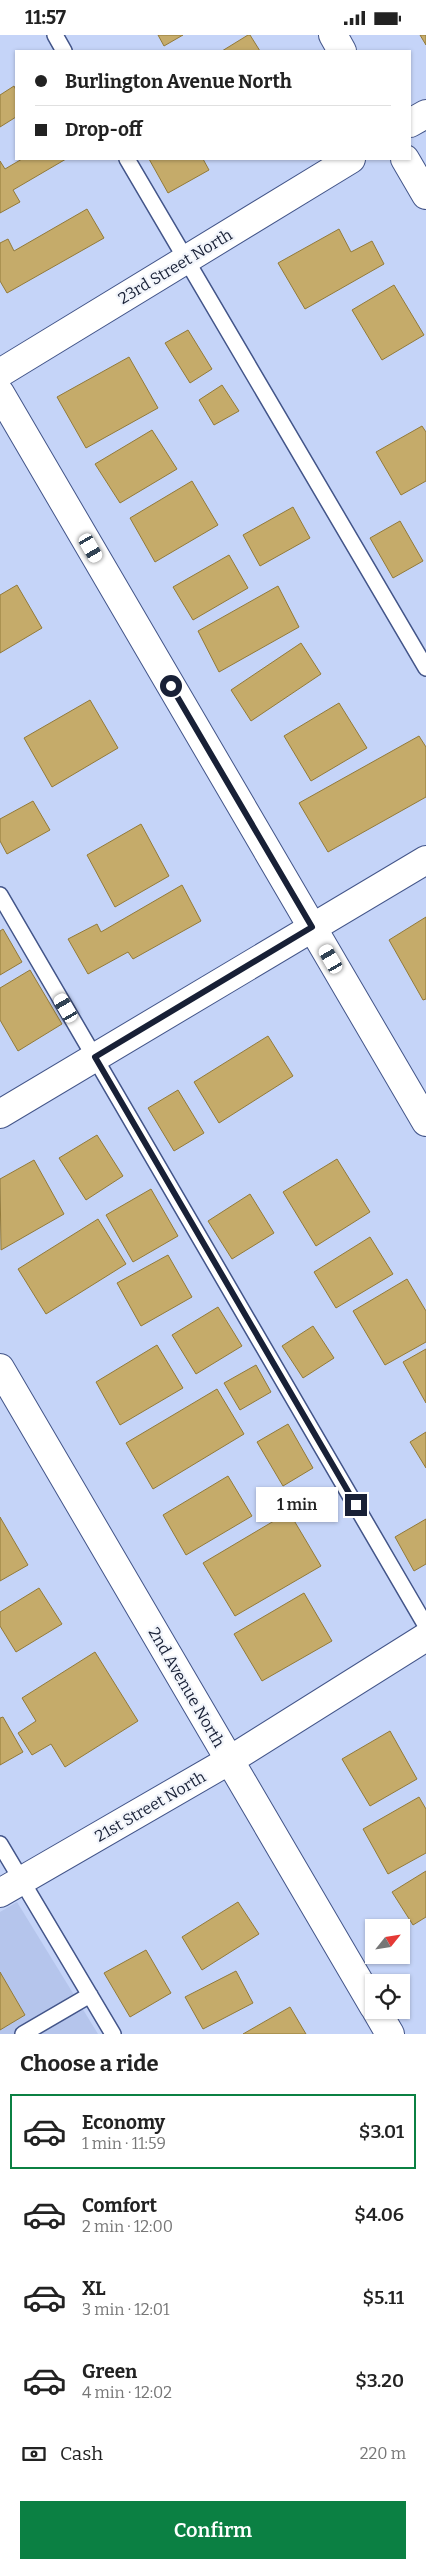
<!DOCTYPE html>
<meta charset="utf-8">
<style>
:root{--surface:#fff;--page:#f6f6f6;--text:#222;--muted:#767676;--line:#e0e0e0;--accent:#0b8043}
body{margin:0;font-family:Bitter,serif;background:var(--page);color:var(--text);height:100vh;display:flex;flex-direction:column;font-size:19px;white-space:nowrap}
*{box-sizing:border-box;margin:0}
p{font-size:16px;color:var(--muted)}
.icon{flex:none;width:28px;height:28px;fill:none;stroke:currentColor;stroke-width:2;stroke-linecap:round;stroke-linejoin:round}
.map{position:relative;height:1999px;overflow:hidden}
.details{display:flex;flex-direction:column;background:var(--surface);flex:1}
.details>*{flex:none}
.banner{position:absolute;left:15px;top:15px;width:396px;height:110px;border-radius:0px;box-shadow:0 1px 4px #0004;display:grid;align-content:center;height:110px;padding:0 20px;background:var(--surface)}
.needle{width:32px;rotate:60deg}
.tools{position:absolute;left:365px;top:1884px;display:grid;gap:10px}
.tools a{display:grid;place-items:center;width:45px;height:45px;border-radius:0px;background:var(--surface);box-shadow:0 1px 4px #0004;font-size:25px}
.end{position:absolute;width:22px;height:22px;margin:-11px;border:6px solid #182036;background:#fff;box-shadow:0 0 0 2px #fff}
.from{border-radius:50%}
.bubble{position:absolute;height:35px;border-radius:0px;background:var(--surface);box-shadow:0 1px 4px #0004;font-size:16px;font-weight:600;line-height:35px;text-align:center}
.car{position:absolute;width:15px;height:30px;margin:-15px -8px;border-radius:6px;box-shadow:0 0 4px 1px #0007;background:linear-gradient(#fff 24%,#345 0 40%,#fff 0 76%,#345 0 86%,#fff 0)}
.banner b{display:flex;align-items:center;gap:18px;height:48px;font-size:19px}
.banner b+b{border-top:1px solid var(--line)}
.banner i{width:12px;height:12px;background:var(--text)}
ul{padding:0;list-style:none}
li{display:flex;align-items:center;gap:15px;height:75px;margin:0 10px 8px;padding:0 10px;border:2px solid transparent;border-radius:0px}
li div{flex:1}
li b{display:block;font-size:19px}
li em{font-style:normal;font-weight:600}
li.active{border-color:var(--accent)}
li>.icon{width:45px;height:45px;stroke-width:1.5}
h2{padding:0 20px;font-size:22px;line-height:60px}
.pay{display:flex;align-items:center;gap:12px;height:55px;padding:0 20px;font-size:19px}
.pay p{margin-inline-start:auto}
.cta{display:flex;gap:10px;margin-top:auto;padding:10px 20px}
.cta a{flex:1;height:58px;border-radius:0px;background:var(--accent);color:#fff;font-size:20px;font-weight:600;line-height:58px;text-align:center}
.status{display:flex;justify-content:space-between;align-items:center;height:35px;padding:0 25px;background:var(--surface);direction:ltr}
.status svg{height:14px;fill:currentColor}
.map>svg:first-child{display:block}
.built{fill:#b5c5ec}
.building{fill:#c5ab6a;stroke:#927a39}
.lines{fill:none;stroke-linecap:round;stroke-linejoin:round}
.service-casing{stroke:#435589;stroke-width:18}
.minor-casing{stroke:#435589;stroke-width:30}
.tertiary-casing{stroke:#435589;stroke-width:30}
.service{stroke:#fff;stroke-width:15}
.minor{stroke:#fff;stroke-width:28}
.tertiary{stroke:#fff;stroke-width:28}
.route{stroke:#182036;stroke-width:6}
.labels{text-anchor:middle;stroke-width:4.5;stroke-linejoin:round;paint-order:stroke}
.street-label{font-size:16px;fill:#182036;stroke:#f2f5fb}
</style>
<div class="status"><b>11:57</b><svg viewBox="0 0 49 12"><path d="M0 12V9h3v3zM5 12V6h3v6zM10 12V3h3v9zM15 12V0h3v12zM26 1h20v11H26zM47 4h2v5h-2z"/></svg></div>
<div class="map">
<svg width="426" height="1999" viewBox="0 0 426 1999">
<rect width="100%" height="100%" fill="#c5d4f8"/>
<path class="built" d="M17,1867L98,1999H0V1877Z"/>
<path class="building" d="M158,0H183L164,11Z
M250,0L260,16H222L248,0Z
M420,0H426V10Z
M14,51L16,55V82L0,92V60Z
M22,124H66L13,155L20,167L0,178V126L5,134Z
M149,124H203L209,135L168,158Z
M87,174L104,203L7,258L0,246V208L8,204L14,216Z
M339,194L351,217L372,206L384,229L305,274L278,228Z
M394,250L424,300L382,325L352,275Z
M188,295L212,334L190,348L165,308Z
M129,322L158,373L86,413L57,362Z
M222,350L239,376L214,390L199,365Z
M422,391L426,397V446L401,460L376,417Z
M152,395L177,434L120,468L95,429Z
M192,446L218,490L155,527L130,483Z
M293,472L310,503L260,531L243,500Z
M400,486L423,526L393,543L370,503Z
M229,520L248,553L193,585L173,552Z
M17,550L42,593L0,618V560Z
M278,551L299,592L219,637L198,596Z
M301,608L321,639L251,686L231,655Z
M90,665L118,713L52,752L24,703Z
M339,668L367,713L311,746L284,701Z
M419,701L426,712V762L328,817L299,768Z
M33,766L50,795L7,819L0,806V784Z
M141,789L169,841L115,872L87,820Z
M182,850L201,886L133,924L128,917L88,939L68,904L97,889L101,897Z
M426,882V964L423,965L389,905Z
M3,894L22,927L0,940V896Z
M30,935L62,989L18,1016L0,985V953Z
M268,1001L293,1041L219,1088L194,1047Z
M178,1055L204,1098L174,1116L148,1073Z
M97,1100L123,1141L86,1165L59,1123Z
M337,1124L370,1177L316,1211L283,1157Z
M34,1125L64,1179L1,1215L0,1144Z
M151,1154L178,1201L133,1227L106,1180Z
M250,1159L274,1198L232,1224L208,1186Z
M98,1184L126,1229L46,1279L18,1234Z
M370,1202L393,1239L336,1273L314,1237Z
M168,1220L192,1262L141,1291L117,1248Z
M407,1244L426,1276V1307L385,1330L353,1276Z
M218,1272L242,1311L196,1339L172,1300Z
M313,1291L334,1323L303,1343L282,1311Z
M157,1310L183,1353L120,1390L96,1347Z
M426,1314V1368L403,1327Z
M256,1330L271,1357L240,1375L224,1348Z
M217,1354L244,1399L153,1454L126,1408Z
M288,1389L313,1433L283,1451L257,1407Z
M426,1397V1433L410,1407Z
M228,1441L252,1481L186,1520L163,1480Z
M289,1477L321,1531L235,1581L203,1528Z
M0,1482L28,1530L0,1546Z
M426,1484V1529L414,1536L395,1502Z
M39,1553L62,1589L16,1617L0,1591V1577Z
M304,1558L332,1606L262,1646L234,1599Z
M95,1617L138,1686L65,1732L51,1709L32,1720L18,1698L36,1686L22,1663Z
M3,1682L23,1717L0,1730V1683Z
M390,1696L417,1744L370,1771L342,1724Z
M419,1762L426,1774V1818L388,1839L363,1794Z
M426,1836V1882L413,1890L392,1857Z
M238,1867L259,1899L202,1935L182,1902Z
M146,1915L171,1958L130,1982L104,1938Z
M236,1936L253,1968L203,1994L185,1962Z
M0,1937L25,1980L0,1995Z
M290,1972L306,1999H243Z"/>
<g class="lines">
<g class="service-casing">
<path id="service" d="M55,0L64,16
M127,124L426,633
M0,860L426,1591
M0,1809L113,1999
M23,1999L90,1960"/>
</g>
<g class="minor-casing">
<path id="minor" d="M333,0L342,16
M410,88L426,79
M405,124L426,160
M0,338L351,124
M0,358L426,1087
M0,1333L374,1972
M0,1858L230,1725L426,1602
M376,1975L390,1999"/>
</g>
<g class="tertiary-casing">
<path id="tertiary" d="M0,1079L426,825"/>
</g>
<use href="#service" class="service"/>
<use href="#minor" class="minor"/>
<use href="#tertiary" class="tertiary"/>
</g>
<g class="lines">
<path class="route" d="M171,651L312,892L95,1022L356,1470"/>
</g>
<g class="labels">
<g class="street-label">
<text transform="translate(175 231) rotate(-31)" y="6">23rd Street North</text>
<text transform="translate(187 1652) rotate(60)" y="6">2nd Avenue North</text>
<text transform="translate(150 1771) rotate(-30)" y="6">21st Street North</text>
</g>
</g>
</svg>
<div class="tools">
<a><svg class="needle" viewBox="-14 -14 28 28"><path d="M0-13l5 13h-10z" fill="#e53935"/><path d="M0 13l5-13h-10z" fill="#767676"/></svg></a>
<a><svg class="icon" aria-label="locate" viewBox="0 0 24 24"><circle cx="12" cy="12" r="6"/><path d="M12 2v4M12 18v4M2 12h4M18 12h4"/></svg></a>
</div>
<i class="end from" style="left:171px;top:651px"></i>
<i class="end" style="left:356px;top:1470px"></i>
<div class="bubble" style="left:256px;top:1452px;width:82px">1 min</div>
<i class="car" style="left:91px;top:513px;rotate:150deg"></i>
<i class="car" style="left:331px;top:924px;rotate:330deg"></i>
<i class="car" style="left:66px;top:973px;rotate:330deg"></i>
<div class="banner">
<b><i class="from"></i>Burlington Avenue North</b>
<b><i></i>Drop-off</b>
</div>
</div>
<section class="details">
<h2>Choose a ride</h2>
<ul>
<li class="active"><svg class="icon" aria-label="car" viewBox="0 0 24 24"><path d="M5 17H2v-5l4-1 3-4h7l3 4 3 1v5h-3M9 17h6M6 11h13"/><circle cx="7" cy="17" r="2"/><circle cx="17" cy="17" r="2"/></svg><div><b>Economy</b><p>1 min · 11:59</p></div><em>$3.01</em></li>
<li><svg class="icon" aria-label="car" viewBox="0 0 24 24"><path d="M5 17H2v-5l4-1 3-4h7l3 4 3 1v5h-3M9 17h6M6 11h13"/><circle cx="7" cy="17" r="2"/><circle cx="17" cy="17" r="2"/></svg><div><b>Comfort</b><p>2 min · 12:00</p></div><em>$4.06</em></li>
<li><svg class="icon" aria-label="car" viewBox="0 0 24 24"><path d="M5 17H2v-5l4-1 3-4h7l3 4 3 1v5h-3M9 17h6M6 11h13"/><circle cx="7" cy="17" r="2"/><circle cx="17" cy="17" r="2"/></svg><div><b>XL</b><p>3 min · 12:01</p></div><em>$5.11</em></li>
<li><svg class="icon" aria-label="car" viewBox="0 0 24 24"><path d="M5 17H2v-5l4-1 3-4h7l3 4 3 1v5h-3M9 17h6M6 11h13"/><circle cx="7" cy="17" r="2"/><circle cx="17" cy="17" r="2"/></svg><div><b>Green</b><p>4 min · 12:02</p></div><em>$3.20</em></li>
</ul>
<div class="pay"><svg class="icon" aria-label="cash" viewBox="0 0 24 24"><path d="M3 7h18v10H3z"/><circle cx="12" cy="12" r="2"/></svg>Cash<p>220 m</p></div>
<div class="cta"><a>Confirm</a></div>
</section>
